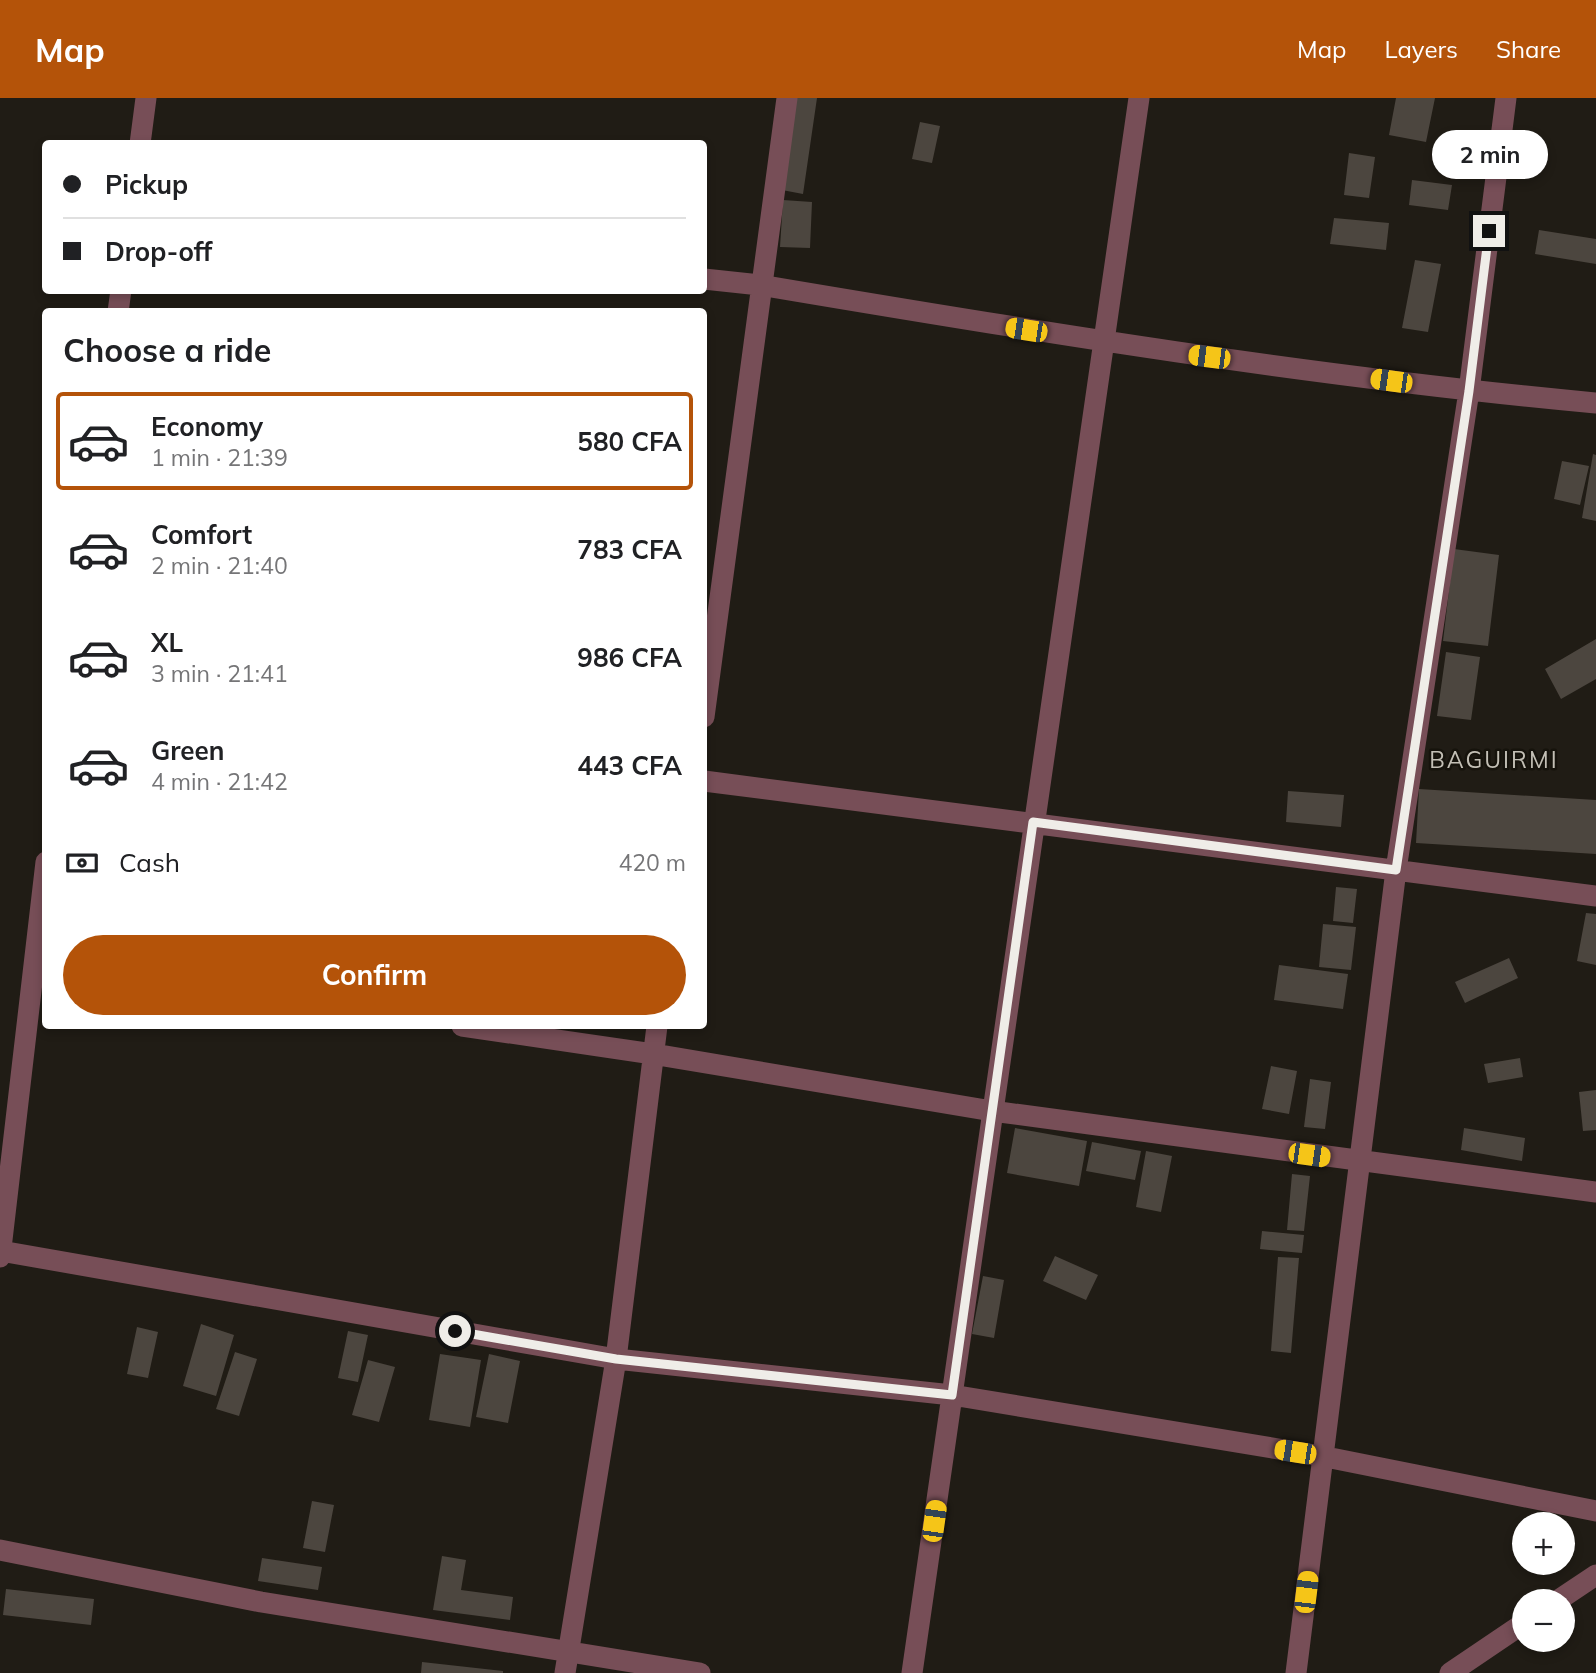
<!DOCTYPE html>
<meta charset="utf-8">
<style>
:root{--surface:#fff;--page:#f6f6f6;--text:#202124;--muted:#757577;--line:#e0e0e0;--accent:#b45309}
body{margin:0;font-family:Mulish,sans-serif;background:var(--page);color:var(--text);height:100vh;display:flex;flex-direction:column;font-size:26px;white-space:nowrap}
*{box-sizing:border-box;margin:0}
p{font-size:23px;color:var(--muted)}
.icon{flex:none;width:38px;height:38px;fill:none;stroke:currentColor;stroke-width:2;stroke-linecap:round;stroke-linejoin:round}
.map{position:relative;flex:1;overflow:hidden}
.sheet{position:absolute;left:42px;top:210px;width:665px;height:721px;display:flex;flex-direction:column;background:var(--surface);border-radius:7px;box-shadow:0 4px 10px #0003}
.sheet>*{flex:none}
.hud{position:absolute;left:42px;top:42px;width:665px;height:154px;border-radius:7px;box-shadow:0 4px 10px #0003;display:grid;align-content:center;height:154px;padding:0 21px;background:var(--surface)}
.buttons{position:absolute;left:1512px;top:1414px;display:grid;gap:14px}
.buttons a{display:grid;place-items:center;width:63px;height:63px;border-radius:50%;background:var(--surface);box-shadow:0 4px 10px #0003;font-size:35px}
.end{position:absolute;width:32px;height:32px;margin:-16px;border:9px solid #efede8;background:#111;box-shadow:0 0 0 4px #111}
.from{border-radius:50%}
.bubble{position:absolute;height:49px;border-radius:24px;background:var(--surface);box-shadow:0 4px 10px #0003;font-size:23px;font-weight:700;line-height:49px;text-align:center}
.car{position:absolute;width:21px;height:42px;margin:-21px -10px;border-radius:9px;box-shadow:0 0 5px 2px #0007;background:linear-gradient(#f5c518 24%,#345 0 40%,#f5c518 0 76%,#345 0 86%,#f5c518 0)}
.hud b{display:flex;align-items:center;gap:24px;height:66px;font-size:26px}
.hud b+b{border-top:2px solid var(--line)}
.hud i{width:18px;height:18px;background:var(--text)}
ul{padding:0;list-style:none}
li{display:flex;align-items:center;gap:21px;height:98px;margin:0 14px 10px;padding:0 7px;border:4px solid transparent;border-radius:7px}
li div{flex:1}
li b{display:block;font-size:26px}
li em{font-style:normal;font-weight:700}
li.active{border-color:var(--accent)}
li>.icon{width:63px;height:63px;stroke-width:1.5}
h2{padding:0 21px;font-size:32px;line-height:84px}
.pay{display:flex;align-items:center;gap:18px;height:77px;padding:0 21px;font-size:26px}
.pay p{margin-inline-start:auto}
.primary-button{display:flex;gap:14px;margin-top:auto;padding:14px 21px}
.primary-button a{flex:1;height:80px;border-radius:42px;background:var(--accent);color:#fff;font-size:28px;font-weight:700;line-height:80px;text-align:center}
header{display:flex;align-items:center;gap:42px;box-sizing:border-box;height:98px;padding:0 35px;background:var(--accent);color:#fff}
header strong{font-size:33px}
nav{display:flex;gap:38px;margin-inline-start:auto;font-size:24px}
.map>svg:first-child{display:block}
.building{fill:#4c463f}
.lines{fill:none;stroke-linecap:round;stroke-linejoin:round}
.street{stroke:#774e57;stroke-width:21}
.route{stroke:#efede8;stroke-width:9}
.labels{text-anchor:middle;stroke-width:5;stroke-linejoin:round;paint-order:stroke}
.neighbourhood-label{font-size:23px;letter-spacing:2px;fill:#c3bfb5;stroke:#16130c}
</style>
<header>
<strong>Map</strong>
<nav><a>Map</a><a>Layers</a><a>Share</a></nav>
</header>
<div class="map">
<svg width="1596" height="1575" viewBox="0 0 1596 1575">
<rect width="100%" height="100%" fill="#201c15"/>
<path class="building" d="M795,0H817L803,96L782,92Z
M1396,0H1435L1426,44L1389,37Z
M920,24L940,28L932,65L912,61Z
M1349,55L1375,59L1369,100L1344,97Z
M1412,82L1452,87L1448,112L1409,107Z
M783,102L812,104L810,150L780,149Z
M1334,120L1389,125L1386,152L1330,146Z
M1539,132L1596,141V166L1535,156Z
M1415,162L1441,166L1428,234L1402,230Z
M1593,356L1596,357V423L1582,420Z
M1562,363L1589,368L1580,407L1554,401Z
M1454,451L1499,457L1488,548L1443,543Z
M1596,541V581L1561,601L1545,571Z
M1446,554L1480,559L1471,622L1437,618Z
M1419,691L1596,702V756L1416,745Z
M1288,693L1344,697L1341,729L1286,724Z
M1336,789L1357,791L1353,825L1333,823Z
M1586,815L1596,816V867L1577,863Z
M1323,826L1356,829L1351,872L1319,869Z
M1509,860L1518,880L1465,905L1455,884Z
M1279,867L1348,876L1343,911L1274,902Z
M1520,960L1523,979L1488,985L1484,966Z
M1271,968L1297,973L1289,1016L1262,1011Z
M1310,981L1331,984L1325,1031L1304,1029Z
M1596,992V1032L1583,1033L1579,994Z
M1015,1030L1087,1043L1079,1088L1007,1075Z
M1464,1030L1525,1040L1522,1063L1461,1052Z
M1092,1044L1141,1053L1135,1082L1086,1073Z
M1146,1053L1172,1058L1161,1114L1136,1109Z
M1292,1076L1310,1078L1304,1133L1287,1132Z
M1262,1133L1304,1137L1302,1155L1260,1151Z
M1055,1158L1098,1177L1086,1202L1043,1183Z
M1278,1159L1299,1160L1291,1255L1271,1253Z
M983,1178L1004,1182L994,1240L972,1236Z
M201,1226L234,1237L216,1298L183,1288Z
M137,1229L158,1234L148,1280L127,1276Z
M348,1233L368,1237L358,1284L338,1280Z
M235,1254L257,1261L239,1318L216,1311Z
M440,1256L481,1262L470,1329L429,1322Z
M489,1256L520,1263L508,1325L476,1319Z
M368,1262L395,1269L379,1324L352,1317Z
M312,1403L334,1407L325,1454L303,1450Z
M442,1458L466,1462L461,1492L513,1499L510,1522L433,1512Z
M262,1460L322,1469L318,1492L258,1483Z
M6,1491L94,1501L91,1527L3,1517Z
M422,1564L503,1573V1575H421Z"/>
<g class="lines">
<path class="street" d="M140,46L146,0
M704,181L760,187C1038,234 1315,279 1596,305
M118,214L121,192
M704,619L787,0
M704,683L1596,798
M462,928L653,956L992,1013L1596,1094
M1,1153L616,1261L952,1297L1321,1358L1596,1413
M0,1159L46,764
M0,1452L261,1504L700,1575
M1557,1503L1596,1477
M565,1575L616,1261L657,928
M912,1575L1139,0
M1296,1575L1396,772L1469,293L1506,0
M1450,1575L1524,1525"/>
</g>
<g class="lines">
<path class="route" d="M455,1233L616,1261L952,1297L1033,724L1396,772L1469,293L1489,133"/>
</g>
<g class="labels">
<g class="neighbourhood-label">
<text x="1494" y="670">BAGUIRMI</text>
</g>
</g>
</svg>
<div class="buttons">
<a>+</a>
<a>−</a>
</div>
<i class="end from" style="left:455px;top:1233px"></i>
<i class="end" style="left:1489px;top:133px"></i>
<div class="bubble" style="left:1432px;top:32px;width:116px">2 min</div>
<i class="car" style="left:1026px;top:232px;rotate:279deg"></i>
<i class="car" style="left:1209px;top:259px;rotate:277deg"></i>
<i class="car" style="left:1391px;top:283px;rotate:278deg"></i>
<i class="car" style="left:1309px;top:1057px;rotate:98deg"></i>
<i class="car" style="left:1295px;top:1354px;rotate:279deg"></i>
<i class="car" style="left:934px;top:1423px;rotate:8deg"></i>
<i class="car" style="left:1306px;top:1494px;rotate:7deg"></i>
<div class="hud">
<b><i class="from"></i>Pickup</b>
<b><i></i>Drop-off</b>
</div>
<section class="sheet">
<h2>Choose a ride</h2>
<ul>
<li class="active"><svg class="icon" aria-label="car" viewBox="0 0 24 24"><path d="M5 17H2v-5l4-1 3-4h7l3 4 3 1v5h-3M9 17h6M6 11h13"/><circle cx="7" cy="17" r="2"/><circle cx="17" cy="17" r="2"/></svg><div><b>Economy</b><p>1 min · 21:39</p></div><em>580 CFA</em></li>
<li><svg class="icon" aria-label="car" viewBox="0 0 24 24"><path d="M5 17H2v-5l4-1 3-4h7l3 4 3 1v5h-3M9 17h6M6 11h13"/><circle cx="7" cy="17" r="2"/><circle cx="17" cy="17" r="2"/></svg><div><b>Comfort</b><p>2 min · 21:40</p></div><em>783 CFA</em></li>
<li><svg class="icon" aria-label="car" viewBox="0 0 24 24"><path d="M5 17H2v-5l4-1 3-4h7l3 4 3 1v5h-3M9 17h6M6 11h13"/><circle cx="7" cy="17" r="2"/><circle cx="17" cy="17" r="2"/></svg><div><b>XL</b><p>3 min · 21:41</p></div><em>986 CFA</em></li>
<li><svg class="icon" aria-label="car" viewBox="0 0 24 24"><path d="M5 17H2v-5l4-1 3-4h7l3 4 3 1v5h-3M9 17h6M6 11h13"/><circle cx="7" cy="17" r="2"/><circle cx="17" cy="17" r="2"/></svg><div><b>Green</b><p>4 min · 21:42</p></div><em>443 CFA</em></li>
</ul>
<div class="pay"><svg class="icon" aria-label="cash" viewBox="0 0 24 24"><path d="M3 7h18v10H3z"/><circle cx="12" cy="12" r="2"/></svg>Cash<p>420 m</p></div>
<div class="primary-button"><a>Confirm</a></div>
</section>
</div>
